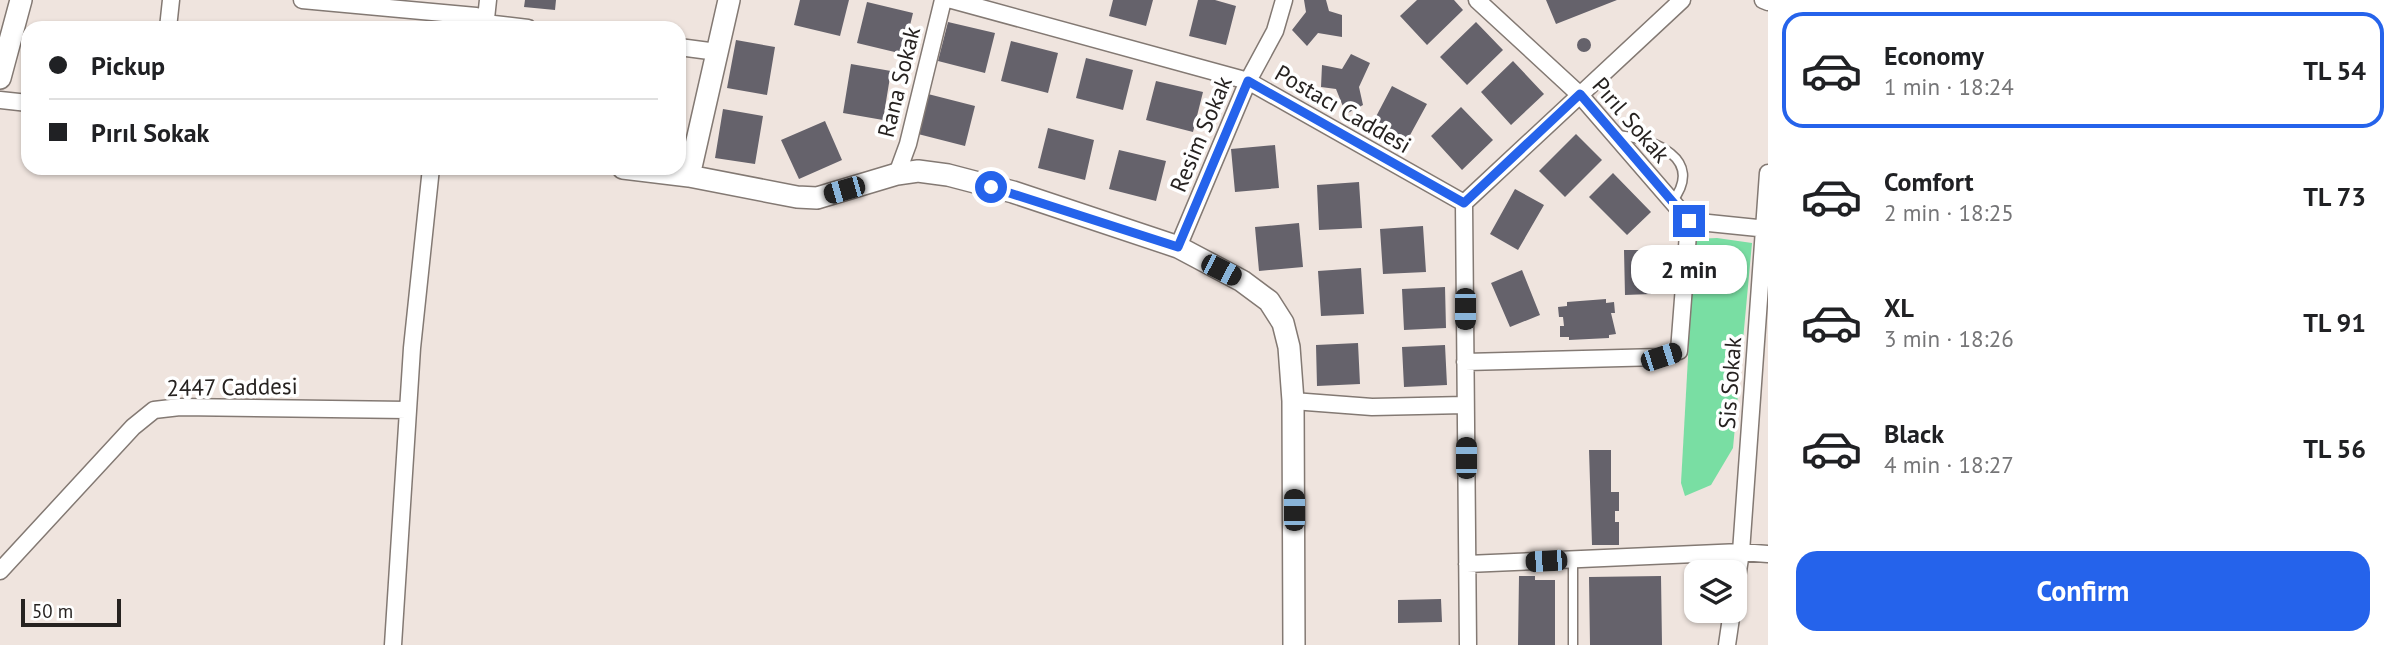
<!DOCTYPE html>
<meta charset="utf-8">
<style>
:root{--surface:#fff;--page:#f6f6f6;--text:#202124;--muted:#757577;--line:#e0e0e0;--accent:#2563eb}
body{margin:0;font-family:"PT Sans",sans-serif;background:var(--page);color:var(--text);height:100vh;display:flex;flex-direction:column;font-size:26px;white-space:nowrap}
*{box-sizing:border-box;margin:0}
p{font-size:23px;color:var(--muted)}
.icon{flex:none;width:38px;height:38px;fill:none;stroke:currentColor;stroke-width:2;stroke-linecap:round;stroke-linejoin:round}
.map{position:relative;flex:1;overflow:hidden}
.panel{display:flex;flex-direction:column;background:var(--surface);width:630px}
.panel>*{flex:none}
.top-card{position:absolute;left:21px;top:21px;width:665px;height:154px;border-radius:21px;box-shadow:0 2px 5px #0004;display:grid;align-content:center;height:154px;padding:0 28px;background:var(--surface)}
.tools{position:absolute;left:1684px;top:560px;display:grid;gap:14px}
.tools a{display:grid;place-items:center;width:63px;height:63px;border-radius:14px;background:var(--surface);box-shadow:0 2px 5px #0004;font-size:35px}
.scale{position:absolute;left:21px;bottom:18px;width:100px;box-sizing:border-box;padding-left:7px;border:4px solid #262220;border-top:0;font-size:19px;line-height:24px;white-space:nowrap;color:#262220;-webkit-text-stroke:5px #fff;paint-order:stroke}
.end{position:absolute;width:32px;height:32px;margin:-16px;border:9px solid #2563eb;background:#fff;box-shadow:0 0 0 4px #fff}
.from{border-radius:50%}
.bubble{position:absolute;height:49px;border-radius:21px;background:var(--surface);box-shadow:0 2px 5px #0004;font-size:23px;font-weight:800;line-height:49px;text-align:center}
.car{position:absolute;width:21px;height:42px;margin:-21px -10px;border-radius:9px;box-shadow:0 0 5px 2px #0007;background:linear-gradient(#222 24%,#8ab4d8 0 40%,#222 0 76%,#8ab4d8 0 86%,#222 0)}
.top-card b{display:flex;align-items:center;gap:24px;height:66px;font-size:26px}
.top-card b+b{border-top:2px solid var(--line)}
.top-card i{width:18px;height:18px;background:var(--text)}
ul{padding:12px 0 0;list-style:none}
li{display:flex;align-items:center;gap:21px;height:116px;margin:0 14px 10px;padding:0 14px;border:4px solid transparent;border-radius:21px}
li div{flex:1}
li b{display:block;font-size:26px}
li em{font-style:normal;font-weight:800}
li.current{border-color:var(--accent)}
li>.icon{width:63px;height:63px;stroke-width:1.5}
.action{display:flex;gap:14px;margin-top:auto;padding:14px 28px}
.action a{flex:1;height:80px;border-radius:21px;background:var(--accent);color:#fff;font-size:28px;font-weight:800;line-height:80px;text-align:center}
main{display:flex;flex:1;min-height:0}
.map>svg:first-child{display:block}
.green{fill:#79dea3}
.building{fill:#65626b}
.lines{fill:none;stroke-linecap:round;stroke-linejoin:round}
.service-casing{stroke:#837973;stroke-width:11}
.minor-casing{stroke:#837973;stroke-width:19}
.tertiary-casing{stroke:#837973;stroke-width:24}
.service{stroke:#fff;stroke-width:8}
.minor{stroke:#fff;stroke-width:16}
.tertiary{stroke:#fff;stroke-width:21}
.route{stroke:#2563eb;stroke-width:9}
.labels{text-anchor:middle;stroke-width:7;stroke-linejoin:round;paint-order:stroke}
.street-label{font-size:23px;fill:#262220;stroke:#fff}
</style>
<main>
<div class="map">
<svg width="1768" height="645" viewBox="0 0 1768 645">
<rect width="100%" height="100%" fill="#efe4de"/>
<path class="green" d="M1717,238L1752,243L1733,448L1711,485L1685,496L1681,483L1694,250L1695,239Z"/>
<path class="building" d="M525,0H556L555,10L524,7Z
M800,0H849L840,36L794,25Z
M1113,0H1153L1146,26L1109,16Z
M1198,0H1215L1236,6L1226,45L1189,36Z
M1304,0H1326L1329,11L1342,15V37L1318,33L1307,46L1292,30L1306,12Z
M1417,0H1454L1463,10L1427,45L1400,16Z
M1546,0H1617L1556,24Z
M867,2L913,13L903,54L857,43Z
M948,22L995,33L985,73L938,61Z
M1476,22L1503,50L1467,85L1440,57Z
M1577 45a7 7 0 1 1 14 0a7 7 0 1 1-14 0Z
M736,40L775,47L767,95L727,88Z
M1011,41L1058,53L1048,93L1001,81Z
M1351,54L1370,63L1359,87L1363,105L1346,114L1336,89L1321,87L1322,65L1342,69Z
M1086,58L1133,70L1123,110L1076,98Z
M1513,61L1544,94L1511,125L1481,92Z
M851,64L891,71L883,120L843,113Z
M1156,81L1203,92L1193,132L1146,120Z
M1392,86L1427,104L1403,148L1369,130Z
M928,94L975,106L965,146L918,134Z
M1461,107L1493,140L1462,170L1431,136Z
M723,109L763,116L755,164L715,158Z
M825,121L842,160L799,179L781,140Z
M1048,128L1094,140L1085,180L1038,168Z
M1576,134L1602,160L1565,197L1539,171Z
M1275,145L1279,188L1235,192L1231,149Z
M1119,150L1166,161L1156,201L1109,189Z
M1613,173L1651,212L1627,235L1589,197Z
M1359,182L1362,228L1319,230L1317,185Z
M1515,189L1544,205L1518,250L1490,234Z
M1299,223L1303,267L1259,271L1255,227Z
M1423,226L1426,272L1383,274L1380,229Z
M1624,250H1657L1663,272L1651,294L1625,295Z
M1361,268L1364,314L1321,316L1318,271Z
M1522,270L1540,315L1510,327L1491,283Z
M1445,287L1446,328L1404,330L1402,289Z
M1606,299V303L1614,302L1615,313H1611L1616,334L1609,335V338L1569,340V337H1560V326H1564L1563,317H1559L1558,307L1567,306V302Z
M1358,343L1360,384L1317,386L1316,345Z
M1445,345L1447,385L1404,387L1402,347Z
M1589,450H1611V492H1619V511H1615V522H1619V545H1592Z
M1519,576H1535V580H1555V645H1518Z
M1661,576L1662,645H1590L1589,577Z
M1441,599L1442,622L1398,623V600Z"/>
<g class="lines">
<g class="service-casing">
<path id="service" d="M1618,135C1653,139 1706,158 1672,202
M1573,560V645"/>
</g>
<g class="minor-casing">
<path id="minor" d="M302,0L476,16L485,23L528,28
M952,0L1248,81L1464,203
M1477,0L1580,95L1689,221L1768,229
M1763,0L1768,2
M168,28L171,0
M485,28L488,0
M679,47L717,52
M0,100L28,103
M897,174L908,144L943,0
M1178,247L1248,81L1275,31L1284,0
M1465,362L1661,357L1679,351L1689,221
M1293,401L1372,407L1465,405
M1467,564L1741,552L1768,554
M0,571L133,427L154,410L180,407L407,410
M1734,597L1741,552L1768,173
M393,645L412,348L431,168
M1468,645L1464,203L1682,0
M1727,645L1732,611"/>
</g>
<g class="tertiary-casing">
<path id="tertiary" d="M0,78L21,0
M623,168L689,176L797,197L817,198L897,174L918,171L948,175L1013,192L1178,247L1242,281L1269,301L1283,323L1289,347L1293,401L1294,645
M689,176L729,0"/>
</g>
<use href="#service" class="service"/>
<use href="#minor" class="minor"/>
<use href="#tertiary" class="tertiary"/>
</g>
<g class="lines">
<path class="route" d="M991,187L1178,247L1248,81L1464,203L1580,94L1689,221"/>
</g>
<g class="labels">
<g class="street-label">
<text transform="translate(899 82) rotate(-76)" y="8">Rana Sokak</text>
<text transform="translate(1343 109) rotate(30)" y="8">Postacı Caddesi</text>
<text transform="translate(1631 120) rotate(49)" y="8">Pırıl Sokak</text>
<text transform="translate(1201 134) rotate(-67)" y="8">Resim Sokak</text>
<text transform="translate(1730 383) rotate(-86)" y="8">Sis Sokak</text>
<text transform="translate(232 387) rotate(-1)" y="8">2447 Caddesi</text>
</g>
</g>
</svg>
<div class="tools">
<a><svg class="icon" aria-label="layers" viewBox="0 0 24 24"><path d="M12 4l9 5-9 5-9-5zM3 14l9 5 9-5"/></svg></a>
</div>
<div class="scale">50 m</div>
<i class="end from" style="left:991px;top:187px"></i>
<i class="end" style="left:1689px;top:221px"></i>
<div class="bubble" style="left:1631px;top:245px;width:116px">2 min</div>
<i class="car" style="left:844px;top:190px;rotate:254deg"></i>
<i class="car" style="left:1221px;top:270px;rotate:117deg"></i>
<i class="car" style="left:1465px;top:309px;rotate:180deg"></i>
<i class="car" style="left:1661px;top:357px;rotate:72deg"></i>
<i class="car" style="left:1466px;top:458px;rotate:0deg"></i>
<i class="car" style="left:1294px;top:510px;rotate:0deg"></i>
<i class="car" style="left:1546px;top:561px;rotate:267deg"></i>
<div class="top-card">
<b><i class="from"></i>Pickup</b>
<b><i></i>Pırıl Sokak</b>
</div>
</div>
<section class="panel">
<ul>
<li class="current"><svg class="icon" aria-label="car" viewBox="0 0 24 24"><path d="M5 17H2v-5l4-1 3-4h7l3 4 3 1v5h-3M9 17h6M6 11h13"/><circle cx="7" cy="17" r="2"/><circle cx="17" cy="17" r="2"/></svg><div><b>Economy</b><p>1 min · 18:24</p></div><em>TL 54</em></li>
<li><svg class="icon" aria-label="car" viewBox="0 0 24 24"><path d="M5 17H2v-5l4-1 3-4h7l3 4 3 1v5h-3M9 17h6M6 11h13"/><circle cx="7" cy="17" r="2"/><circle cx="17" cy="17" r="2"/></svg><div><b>Comfort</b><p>2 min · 18:25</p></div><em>TL 73</em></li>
<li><svg class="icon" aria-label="car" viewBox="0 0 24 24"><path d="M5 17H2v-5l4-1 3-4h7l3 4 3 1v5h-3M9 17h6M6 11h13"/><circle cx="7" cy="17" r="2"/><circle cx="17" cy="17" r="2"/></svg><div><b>XL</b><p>3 min · 18:26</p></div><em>TL 91</em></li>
<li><svg class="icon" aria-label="car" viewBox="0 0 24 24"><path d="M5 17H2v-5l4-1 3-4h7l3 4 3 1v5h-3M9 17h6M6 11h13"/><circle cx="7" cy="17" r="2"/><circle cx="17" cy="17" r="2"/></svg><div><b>Black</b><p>4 min · 18:27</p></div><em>TL 56</em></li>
</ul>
<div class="action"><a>Confirm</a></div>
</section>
</main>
